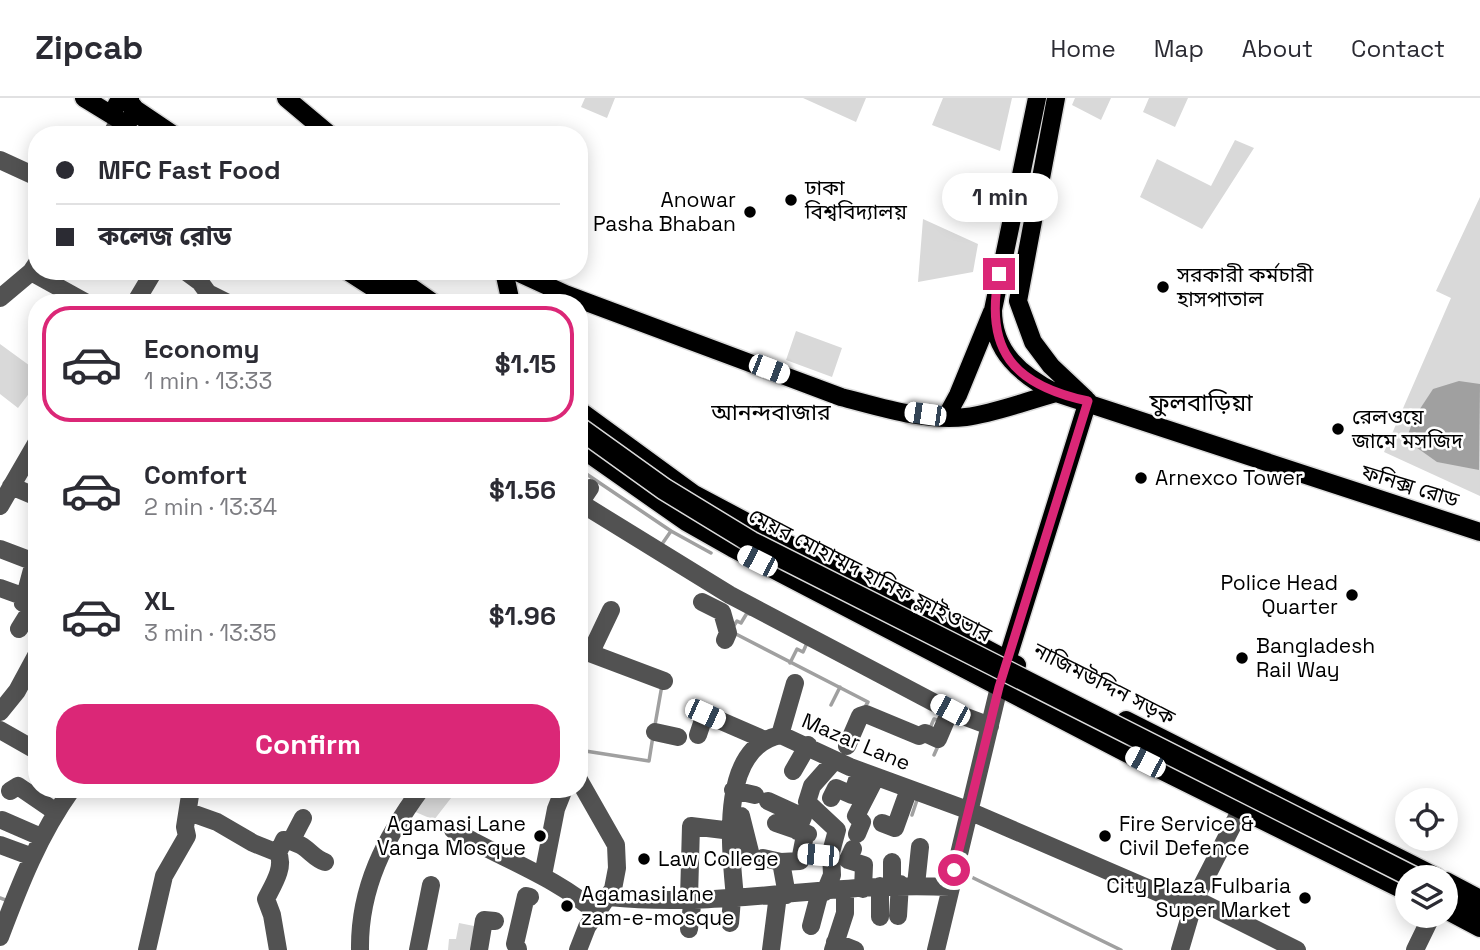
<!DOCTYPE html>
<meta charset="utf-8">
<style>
:root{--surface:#fff;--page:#f7f7f7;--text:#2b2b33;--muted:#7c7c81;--line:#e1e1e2;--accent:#db2777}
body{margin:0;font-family:"Space Grotesk","Noto Sans Bengali",sans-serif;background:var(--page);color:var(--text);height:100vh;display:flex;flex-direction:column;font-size:26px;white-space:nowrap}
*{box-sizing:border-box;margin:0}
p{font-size:23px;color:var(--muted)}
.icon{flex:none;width:38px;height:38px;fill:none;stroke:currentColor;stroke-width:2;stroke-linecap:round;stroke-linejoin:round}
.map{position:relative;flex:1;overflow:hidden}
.side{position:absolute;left:28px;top:196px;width:560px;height:504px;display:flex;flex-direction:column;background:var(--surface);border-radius:28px;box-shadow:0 4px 18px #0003}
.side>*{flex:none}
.guide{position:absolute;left:28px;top:28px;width:560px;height:154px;border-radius:28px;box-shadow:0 4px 18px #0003;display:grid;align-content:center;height:154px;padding:0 28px;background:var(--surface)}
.controls{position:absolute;left:1395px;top:690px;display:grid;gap:14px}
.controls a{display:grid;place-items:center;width:63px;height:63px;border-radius:50%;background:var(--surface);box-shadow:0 4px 18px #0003;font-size:35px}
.end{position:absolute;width:32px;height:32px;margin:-16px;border:9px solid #db2777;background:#fff;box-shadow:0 0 0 4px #fff}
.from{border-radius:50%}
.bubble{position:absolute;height:49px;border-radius:24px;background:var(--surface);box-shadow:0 4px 18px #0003;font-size:23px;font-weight:800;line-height:49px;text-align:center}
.car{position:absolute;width:21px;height:42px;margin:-21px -10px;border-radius:9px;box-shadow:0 0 5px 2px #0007;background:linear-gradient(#fff 24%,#345 0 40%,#fff 0 76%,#345 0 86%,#fff 0)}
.guide b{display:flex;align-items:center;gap:24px;height:66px;font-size:26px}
.guide b+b{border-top:2px solid var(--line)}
.guide i{width:18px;height:18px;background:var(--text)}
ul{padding:12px 0 0;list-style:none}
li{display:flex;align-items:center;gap:21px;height:116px;margin:0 14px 10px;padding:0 14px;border:4px solid transparent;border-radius:28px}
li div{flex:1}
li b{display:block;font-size:26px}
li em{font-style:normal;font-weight:800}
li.on{border-color:var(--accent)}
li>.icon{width:63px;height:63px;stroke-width:1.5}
.primary-button{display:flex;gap:14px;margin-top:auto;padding:14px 28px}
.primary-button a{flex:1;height:80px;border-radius:28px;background:var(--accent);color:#fff;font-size:28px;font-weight:800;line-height:80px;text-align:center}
header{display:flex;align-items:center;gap:42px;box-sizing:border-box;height:98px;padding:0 35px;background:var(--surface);border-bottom:2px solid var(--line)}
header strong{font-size:33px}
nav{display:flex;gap:38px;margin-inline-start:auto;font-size:24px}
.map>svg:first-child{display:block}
.green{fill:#d9d9d9}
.water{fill:#a0a0a0}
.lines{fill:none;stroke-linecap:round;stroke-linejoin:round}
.stream{stroke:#a0a0a0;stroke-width:3.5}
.major-casing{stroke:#dbdbdb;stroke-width:21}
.highway-casing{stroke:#dbdbdb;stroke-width:24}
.minor{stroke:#525252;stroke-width:18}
.major{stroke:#000;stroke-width:18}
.highway{stroke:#000;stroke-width:21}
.highway-bridge-casing{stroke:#dbdbdb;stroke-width:24;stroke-linecap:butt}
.highway-bridge{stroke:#000;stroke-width:21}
.route{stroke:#db2777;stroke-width:9}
.poi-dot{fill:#000;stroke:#fff;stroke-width:2.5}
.labels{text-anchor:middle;stroke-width:5;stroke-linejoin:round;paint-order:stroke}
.poi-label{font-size:21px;fill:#000;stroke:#fff;text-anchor:start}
.street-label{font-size:21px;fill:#000;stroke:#fff}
.neighbourhood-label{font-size:23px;fill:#000;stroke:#fff}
.quarter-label{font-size:24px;fill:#000;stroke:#fff}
</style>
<header>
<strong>Zipcab</strong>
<nav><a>Home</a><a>Map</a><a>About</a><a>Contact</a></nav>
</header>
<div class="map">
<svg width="1480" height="852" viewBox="0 0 1480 852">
<rect width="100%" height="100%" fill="#fff"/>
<path class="green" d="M585,0H615L607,20L581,9Z
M803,0H866L856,24Z
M943,0H1012L1000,53L932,27Z
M1075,0H1111L1101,22L1072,7Z
M1149,0H1188L1175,29L1143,14Z
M1235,42L1254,50L1202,131L1140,99L1157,61L1211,88Z
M1480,99V398L1384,354L1451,200L1436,193Z
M923,121L978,146L973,174L918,184Z
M796,233L842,250L832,279L786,262Z
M0,246L37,273V285L18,310L0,296Z
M427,691H458L434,722L411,712Z
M459,825L479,829L476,852H448L449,841H456Z"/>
<path class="water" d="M1459,283L1480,286L1479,372L1437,364L1406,342L1414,320L1433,291Z"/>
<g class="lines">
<path class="stream" d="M579,371L671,433
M660,449L671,433L711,455
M733,529L737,523L741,525L747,515L750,516
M734,535L868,604L865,609L868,610
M790,565L797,551L803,554L807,545
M831,607L840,589
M655,627L662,587
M930,630L934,621L940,623
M579,652L649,663L653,638
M934,657L938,648
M912,717L918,699
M808,756L825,757
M959,773L1121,852
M0,800L8,803"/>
<g class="major-casing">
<path id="major" d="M84,0L115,19
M286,0L330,37
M1037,0L993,212C993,254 1021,277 1056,295L1480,434
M1056,0L1018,203L1033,244L1051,268L1086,301
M127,4L133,8L134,16L129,23L122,24L115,19L114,12L117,6L130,0
M347,173L378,193
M504,173L511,205
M515,173L565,196L841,299C880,309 925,324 966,319C996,315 1026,303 1056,295
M545,205L565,196
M579,312L694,396L1017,567
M946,319L958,297L992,214
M579,349L686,424L732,450L1124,654L1407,794
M1004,572L1088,303
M1126,622L1437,779
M1446,783L1480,801
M1446,812L1480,830"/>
</g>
<g class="highway-casing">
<path id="highway" d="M134,12L171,37
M365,173L412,205
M404,186L431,205
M1446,795L1480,813"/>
</g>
<path class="minor" d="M111,37L119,23
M0,62L37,79
M185,173L200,184L208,195L228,205
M31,174L87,205
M0,200L31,174L37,165
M135,205L154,173
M11,388L37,399
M579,404L730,497L950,613L990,628
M580,405L590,390
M0,408L37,344
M0,451L37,465
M37,453L23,505L37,513
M0,490L25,499
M702,504L722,514L728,535L725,542
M19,531L32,510
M579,551L664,583
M591,554L611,512
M0,614L17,593L37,556
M0,632L37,653
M655,634L678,639
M698,637L705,616L765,642
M780,637L795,585
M847,648L860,618L866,616L919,638L925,635L938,641L950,613
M793,673L808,647
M733,692L755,697
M10,693L18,688L56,714
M831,700L836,690L852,697L860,673
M768,703L803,719L797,733
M189,714L217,724L253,745L278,755
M2,722L41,739
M776,725L808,736
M882,725L895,730L909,691
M453,732C502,761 555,778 598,816
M857,736L862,724L856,718L876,679
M291,743L303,720
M0,747L30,758
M853,751L848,762L864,767L863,791
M733,753L750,754L741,718
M763,760L781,764
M892,764V787
M543,777L556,711L564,691
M916,787L920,749
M880,788V819
M825,794L832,777L831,754L837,732L807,704L812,688L835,662
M787,797L781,764L800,763L805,737
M609,799C723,811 837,783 950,789
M689,800L691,728L732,733
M735,800C731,754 717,649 781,637L850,669L962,710L1173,801H1195L1297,852
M898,818L900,786
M730,825L732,801
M811,828L820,794
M689,831L693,800
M0,839C20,786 39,737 72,691
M835,844L855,852
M518,851L515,846L526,798L530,799
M147,852L164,778L187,738L185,729L191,691
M278,852L272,817L266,801C273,787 285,769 278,755L284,742C308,745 310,759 325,764
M360,852C359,790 385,740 421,691
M418,852L431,787
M479,852L484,822L495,823
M578,852L587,829L613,791L617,770L616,747L579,682
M771,852L778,797
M833,852L845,815V793
M936,852L999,589
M1180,852L1195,801L1240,713
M1415,852L1432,817"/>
<use href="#major" class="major"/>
<use href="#highway" class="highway"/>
<g class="highway-bridge-casing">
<path id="highway-bridge" d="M579,330L664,391L751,444L1413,779"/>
</g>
<use href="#highway-bridge" class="highway-bridge"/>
</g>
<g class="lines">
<path class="route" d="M954,772L999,589L1088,303C1013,287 984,252 999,176"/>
</g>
<g class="poi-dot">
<circle cx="791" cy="102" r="7"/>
<circle cx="750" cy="114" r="7"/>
<circle cx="1163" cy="189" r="7"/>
<circle cx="1338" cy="331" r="7"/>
<circle cx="1141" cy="380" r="7"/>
<circle cx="1352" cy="497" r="7"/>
<circle cx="1242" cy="560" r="7"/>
<circle cx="540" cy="738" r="7"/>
<circle cx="1105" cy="738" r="7"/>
<circle cx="644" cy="761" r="7"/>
<circle cx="1305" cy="800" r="7"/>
<circle cx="567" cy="808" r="7"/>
</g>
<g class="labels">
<g class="poi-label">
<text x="805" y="97">ঢাকা<tspan x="805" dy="24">বিশ্ববিদ্যালয়</tspan></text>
<text x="736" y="109" text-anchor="end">Anowar<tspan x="736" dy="24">Pasha Bhaban</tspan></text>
<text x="1177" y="184">সরকারী কর্মচারী<tspan x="1177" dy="24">হাসপাতাল</tspan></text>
<text x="1352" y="326">রেলওয়ে<tspan x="1352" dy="24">জামে মসজিদ</tspan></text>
<text x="1155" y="387">Arnexco Tower</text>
<text x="1338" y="492" text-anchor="end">Police Head<tspan x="1338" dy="24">Quarter</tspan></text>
<text x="1256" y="555">Bangladesh<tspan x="1256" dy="24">Rail Way</tspan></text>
<text x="526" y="733" text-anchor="end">Agamasi Lane<tspan x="526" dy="24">Vanga Mosque</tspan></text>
<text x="1119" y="733">Fire Service &amp;<tspan x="1119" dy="24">Civil Defence</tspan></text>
<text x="658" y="768">Law College</text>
<text x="1291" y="795" text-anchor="end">City Plaza Fulbaria<tspan x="1291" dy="24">Super Market</tspan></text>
<text x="581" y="803">Agamasi lane<tspan x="581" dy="24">zam-e-mosque</tspan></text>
</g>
<g class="street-label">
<text transform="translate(1410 388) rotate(17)" y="7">ফনিক্স রোড</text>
<text transform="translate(870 477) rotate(27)" y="7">মেয়র মোহাম্মদ হানিফ ফ্লাইওভার</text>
<text transform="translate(1104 586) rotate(27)" y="7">নাজিমউদ্দিন সড়ক</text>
<text transform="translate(856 644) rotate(23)" y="7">Mazar Lane</text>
</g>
<g class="neighbourhood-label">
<text x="771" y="322">আনন্দবাজার</text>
</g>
<g class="quarter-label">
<text x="1201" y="313">ফুলবাড়িয়া</text>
</g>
</g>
</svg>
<div class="controls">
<a><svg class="icon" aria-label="locate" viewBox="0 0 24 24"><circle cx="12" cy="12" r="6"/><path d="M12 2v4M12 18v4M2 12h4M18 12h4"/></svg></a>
<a><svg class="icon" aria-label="layers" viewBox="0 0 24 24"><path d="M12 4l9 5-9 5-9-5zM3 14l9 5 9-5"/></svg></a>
</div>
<i class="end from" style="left:954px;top:772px"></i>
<i class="end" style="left:999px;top:176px"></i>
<div class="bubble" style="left:942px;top:75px;width:116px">1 min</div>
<i class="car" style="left:769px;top:271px;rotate:111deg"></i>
<i class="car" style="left:925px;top:316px;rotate:278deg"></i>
<i class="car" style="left:757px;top:463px;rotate:297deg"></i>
<i class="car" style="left:950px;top:612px;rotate:298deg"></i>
<i class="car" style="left:705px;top:616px;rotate:114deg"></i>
<i class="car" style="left:1145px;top:664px;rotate:297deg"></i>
<i class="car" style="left:818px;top:757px;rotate:275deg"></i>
<div class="guide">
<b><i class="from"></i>MFC Fast Food</b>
<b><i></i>কলেজ রোড</b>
</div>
<section class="side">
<ul>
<li class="on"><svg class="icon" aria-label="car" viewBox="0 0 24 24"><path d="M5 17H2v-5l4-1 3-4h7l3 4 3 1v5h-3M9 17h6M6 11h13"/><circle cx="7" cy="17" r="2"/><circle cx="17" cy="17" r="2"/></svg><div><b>Economy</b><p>1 min · 13:33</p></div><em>$1.15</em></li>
<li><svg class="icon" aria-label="car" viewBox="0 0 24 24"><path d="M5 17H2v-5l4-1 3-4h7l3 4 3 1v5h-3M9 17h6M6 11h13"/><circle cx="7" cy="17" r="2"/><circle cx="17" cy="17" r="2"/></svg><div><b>Comfort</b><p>2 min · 13:34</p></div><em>$1.56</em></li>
<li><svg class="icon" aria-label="car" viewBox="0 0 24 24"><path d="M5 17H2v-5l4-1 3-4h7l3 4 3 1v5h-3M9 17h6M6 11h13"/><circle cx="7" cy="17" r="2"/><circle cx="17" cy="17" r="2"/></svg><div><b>XL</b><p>3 min · 13:35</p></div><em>$1.96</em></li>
</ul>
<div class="primary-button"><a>Confirm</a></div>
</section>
</div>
